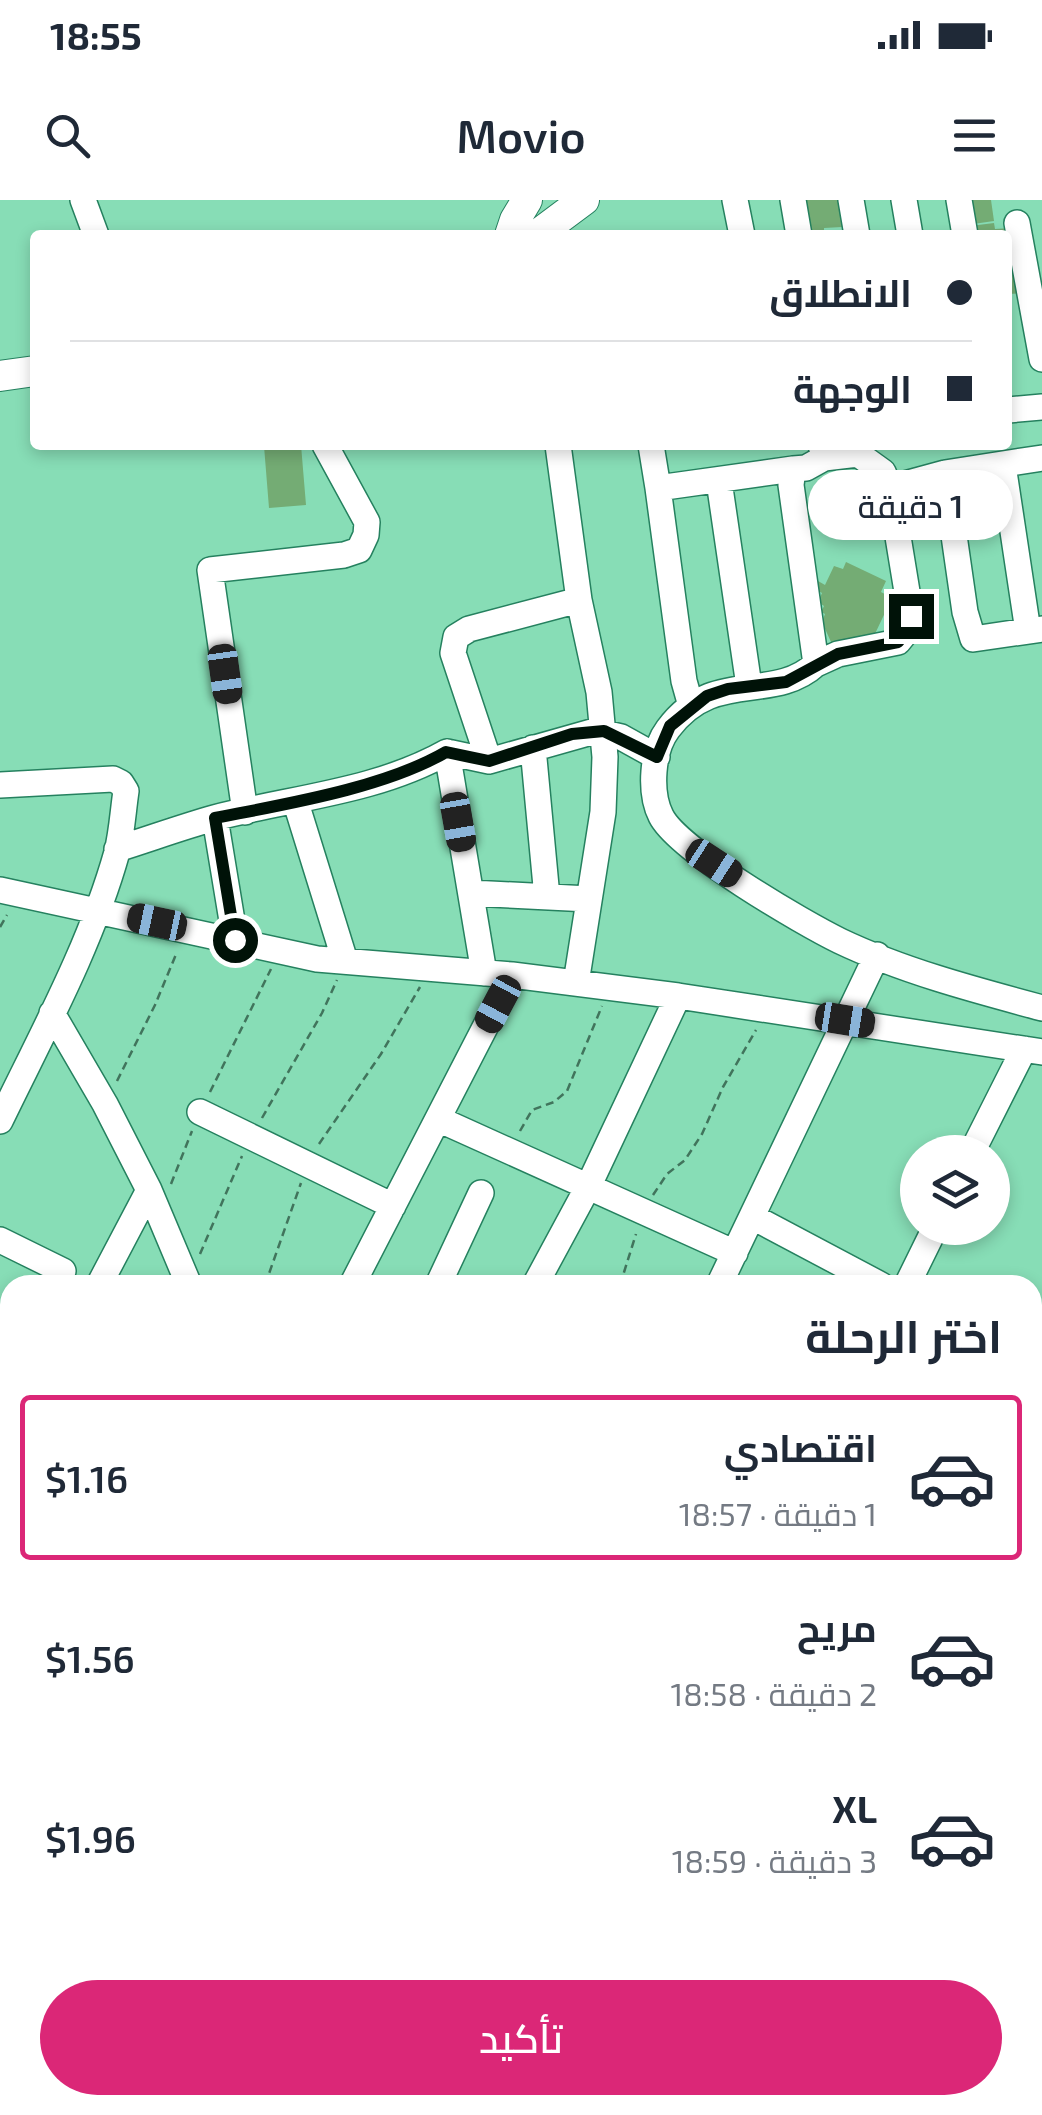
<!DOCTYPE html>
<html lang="ar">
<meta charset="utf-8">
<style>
:root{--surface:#fff;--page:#f2f2f3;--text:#1f2937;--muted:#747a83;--line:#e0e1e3;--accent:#db2777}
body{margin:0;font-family:"Exo 2",Cairo,sans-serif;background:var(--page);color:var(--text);direction:rtl;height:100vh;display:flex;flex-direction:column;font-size:38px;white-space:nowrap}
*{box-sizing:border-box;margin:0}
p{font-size:32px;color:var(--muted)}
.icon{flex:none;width:55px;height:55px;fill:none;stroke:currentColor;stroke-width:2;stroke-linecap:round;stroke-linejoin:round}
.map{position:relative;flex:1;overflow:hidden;direction:ltr}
.sheet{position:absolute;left:0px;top:1075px;width:1042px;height:840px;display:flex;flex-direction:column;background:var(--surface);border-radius:30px 30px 0 0;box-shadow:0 5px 15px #0003;direction:rtl}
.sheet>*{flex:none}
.guide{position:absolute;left:30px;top:30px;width:982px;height:220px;border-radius:10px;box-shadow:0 5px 15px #0003;direction:rtl;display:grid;align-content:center;height:220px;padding:0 40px;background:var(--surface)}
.tools{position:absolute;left:900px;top:935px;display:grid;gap:20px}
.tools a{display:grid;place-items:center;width:110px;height:110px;border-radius:50%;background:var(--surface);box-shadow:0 5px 15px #0003;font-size:50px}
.end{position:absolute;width:45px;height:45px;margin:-22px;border:12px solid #001208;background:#fff;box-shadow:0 0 0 5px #fff}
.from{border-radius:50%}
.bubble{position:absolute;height:70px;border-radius:35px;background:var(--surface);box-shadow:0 5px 15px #0003;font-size:32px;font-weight:600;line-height:70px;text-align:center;direction:rtl}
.car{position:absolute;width:30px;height:60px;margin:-30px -15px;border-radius:12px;box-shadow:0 0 8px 2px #0007;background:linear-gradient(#222 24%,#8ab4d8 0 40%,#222 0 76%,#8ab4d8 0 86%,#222 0)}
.guide b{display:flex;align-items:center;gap:35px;height:95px;font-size:38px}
.guide b+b{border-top:2px solid var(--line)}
.guide i{width:25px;height:25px;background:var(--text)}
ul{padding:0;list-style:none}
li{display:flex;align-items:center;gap:30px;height:165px;margin:0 20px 15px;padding:0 20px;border:5px solid transparent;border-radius:10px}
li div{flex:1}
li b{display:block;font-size:38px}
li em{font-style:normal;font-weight:600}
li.selected{border-color:var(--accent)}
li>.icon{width:90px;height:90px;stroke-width:1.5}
h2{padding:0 40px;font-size:45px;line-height:120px}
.action{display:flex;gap:20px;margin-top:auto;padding:20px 40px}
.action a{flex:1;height:115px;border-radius:60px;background:var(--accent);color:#fff;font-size:40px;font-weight:600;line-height:115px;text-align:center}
.status{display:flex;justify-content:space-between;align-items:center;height:70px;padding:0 50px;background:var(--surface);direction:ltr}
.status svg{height:28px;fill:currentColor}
header{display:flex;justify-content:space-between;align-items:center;height:130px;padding:0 40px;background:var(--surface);font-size:45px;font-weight:600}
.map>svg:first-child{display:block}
.building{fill:#74ac74}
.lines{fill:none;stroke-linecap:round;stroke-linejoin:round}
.minor-casing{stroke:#25815f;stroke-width:28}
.major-casing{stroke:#25815f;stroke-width:32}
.path{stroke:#41745c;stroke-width:2.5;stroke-dasharray:8 5;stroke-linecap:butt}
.minor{stroke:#fff;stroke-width:25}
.major{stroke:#fff;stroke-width:30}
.route{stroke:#001208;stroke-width:12}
</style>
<div class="status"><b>18:55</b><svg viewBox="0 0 49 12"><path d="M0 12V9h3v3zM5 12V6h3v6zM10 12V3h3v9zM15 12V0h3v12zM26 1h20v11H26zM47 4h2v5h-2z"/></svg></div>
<header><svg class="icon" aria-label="menu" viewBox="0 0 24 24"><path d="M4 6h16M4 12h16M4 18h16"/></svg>Movio<svg class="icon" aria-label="search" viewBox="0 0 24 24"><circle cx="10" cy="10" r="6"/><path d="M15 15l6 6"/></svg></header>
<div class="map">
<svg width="1042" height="1915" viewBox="0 0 1042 1915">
<rect width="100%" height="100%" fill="#87ddb6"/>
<path class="building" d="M798,0H839L842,27L824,28V34L805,35Z
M969,0H991L994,21L973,24Z
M994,23L995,29L1013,28L1025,93L1008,94V35H971L970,26Z
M301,245L306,305L269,308L264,246Z
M846,362L886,381L881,392L892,398L873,438L866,435L865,442H831L822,422L825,414L821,412L824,406L818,402L822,393L815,389L818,381L825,385L834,366L843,369Z"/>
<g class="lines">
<g class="minor-casing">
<path id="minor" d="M83,0L96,35
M735,0L742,35
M793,0L799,35
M851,0L857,35
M904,0L910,35
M959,0L965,35
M1017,23L1042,159
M1008,210L1042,207
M558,245L579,400L599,492L605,557L603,612L576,783
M651,245L658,288L793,269
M824,258L806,268L793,269L791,285L816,464C772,504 714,467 668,529C652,550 649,592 661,616C678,650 803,723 840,741C903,771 975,790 1042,808
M1003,265L1028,431
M945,273L965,412L973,439L1042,429
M719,281L749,486
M658,288L684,481L691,506
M890,288L945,273L1042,258
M579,400L469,429L456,437L453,453L489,561L595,531L621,537L657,557
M816,464L838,454L898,442L911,426V416L890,288L883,272L858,254L824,258L821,245
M533,548L547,697
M447,552L484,773
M0,585L113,579L121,583L126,591C123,611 122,632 117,652C91,745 42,834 0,921
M296,603L345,761
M245,612L210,370L344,355L359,350L366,335L367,322L325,245
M215,618L235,739
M117,649C149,639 182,627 214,618C291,598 376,592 447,552L489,561
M0,690L317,759L512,775L678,796L1042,852
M471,693L589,699
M52,813L105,904L149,990L189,1085
M200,912L393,1006
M438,919L735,1053
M972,952L1024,849
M753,1017L881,1085
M0,1040L63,1071
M99,1085L149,990
M352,1085L512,775
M438,1085L481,993
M535,1085L589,985L678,796
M719,1085L877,755
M907,1085L935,1028
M1032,1159L1042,1164
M0,1199L10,1204
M0,1286L10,1292
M0,1320L10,1325
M0,1417L10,1422
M1032,1472L1042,1477
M1032,1525L1042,1505
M1032,1553L1042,1556
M0,1614L10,1594
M0,1687L10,1691
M1032,1792L1042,1794
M1032,1844L1042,1846
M1032,1896L1042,1899
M379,1905L390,1915
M475,1905L485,1915
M571,1905L582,1915
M671,1905L682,1915
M784,1905L793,1915
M823,1905L833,1915
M25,1915L30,1905
M183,1915L188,1905
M344,1915L347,1905
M610,1915L620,1905
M919,1915L921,1905
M939,1915L946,1905"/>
</g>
<g class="major-casing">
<path id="major" d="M510,35L515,20L527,0
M537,35L584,0
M0,176L35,171"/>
</g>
<path class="path" d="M0,727L7,715
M117,881L155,805L177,752
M210,892L271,769
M262,918L322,813L337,780
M520,931L532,910L554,902L567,891L602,806
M319,944L381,854L420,787
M171,984L192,931
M653,995L667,974L685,960L702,934L723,887L756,830
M200,1054L242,956
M265,1085L301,983
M620,1085L636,1034
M1032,1235L1042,1239
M1032,1327L1042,1311"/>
<use href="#minor" class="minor"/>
<use href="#major" class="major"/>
</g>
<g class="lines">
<path class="route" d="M235,740L215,618C286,604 384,588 446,552L489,561L572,534L604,531L657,557L670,526L707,496L728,489L786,482L838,454L898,442L911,426V416"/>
</g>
</svg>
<div class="tools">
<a><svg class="icon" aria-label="layers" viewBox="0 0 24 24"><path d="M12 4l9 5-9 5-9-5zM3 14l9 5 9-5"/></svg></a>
</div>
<i class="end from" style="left:235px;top:740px"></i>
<i class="end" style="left:911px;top:416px"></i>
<div class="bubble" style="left:808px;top:270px;width:205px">1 دقيقة</div>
<i class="car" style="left:225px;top:474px;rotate:172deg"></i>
<i class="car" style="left:458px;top:622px;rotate:170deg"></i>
<i class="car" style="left:714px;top:663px;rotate:123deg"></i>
<i class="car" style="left:157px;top:722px;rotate:282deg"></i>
<i class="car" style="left:498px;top:804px;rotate:208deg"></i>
<i class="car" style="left:845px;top:820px;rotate:99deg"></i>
<div class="guide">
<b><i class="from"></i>الانطلاق</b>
<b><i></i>الوجهة</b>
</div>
<section class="sheet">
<h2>اختر الرحلة</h2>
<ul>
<li class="selected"><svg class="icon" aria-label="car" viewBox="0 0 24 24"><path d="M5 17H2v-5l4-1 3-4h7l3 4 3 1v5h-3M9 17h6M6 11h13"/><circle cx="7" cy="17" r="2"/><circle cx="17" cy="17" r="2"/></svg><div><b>اقتصادي</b><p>1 دقيقة · 18:57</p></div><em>$1.16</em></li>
<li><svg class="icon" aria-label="car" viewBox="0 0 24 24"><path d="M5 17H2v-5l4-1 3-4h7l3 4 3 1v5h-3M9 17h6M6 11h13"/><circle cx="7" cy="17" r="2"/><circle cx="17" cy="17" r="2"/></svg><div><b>مريح</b><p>2 دقيقة · 18:58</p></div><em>$1.56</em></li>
<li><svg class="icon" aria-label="car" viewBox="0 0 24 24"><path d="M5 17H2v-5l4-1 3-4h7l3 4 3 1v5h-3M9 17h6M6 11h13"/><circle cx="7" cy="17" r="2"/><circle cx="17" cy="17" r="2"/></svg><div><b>XL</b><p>3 دقيقة · 18:59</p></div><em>$1.96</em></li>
</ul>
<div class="action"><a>تأكيد</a></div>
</section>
</div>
